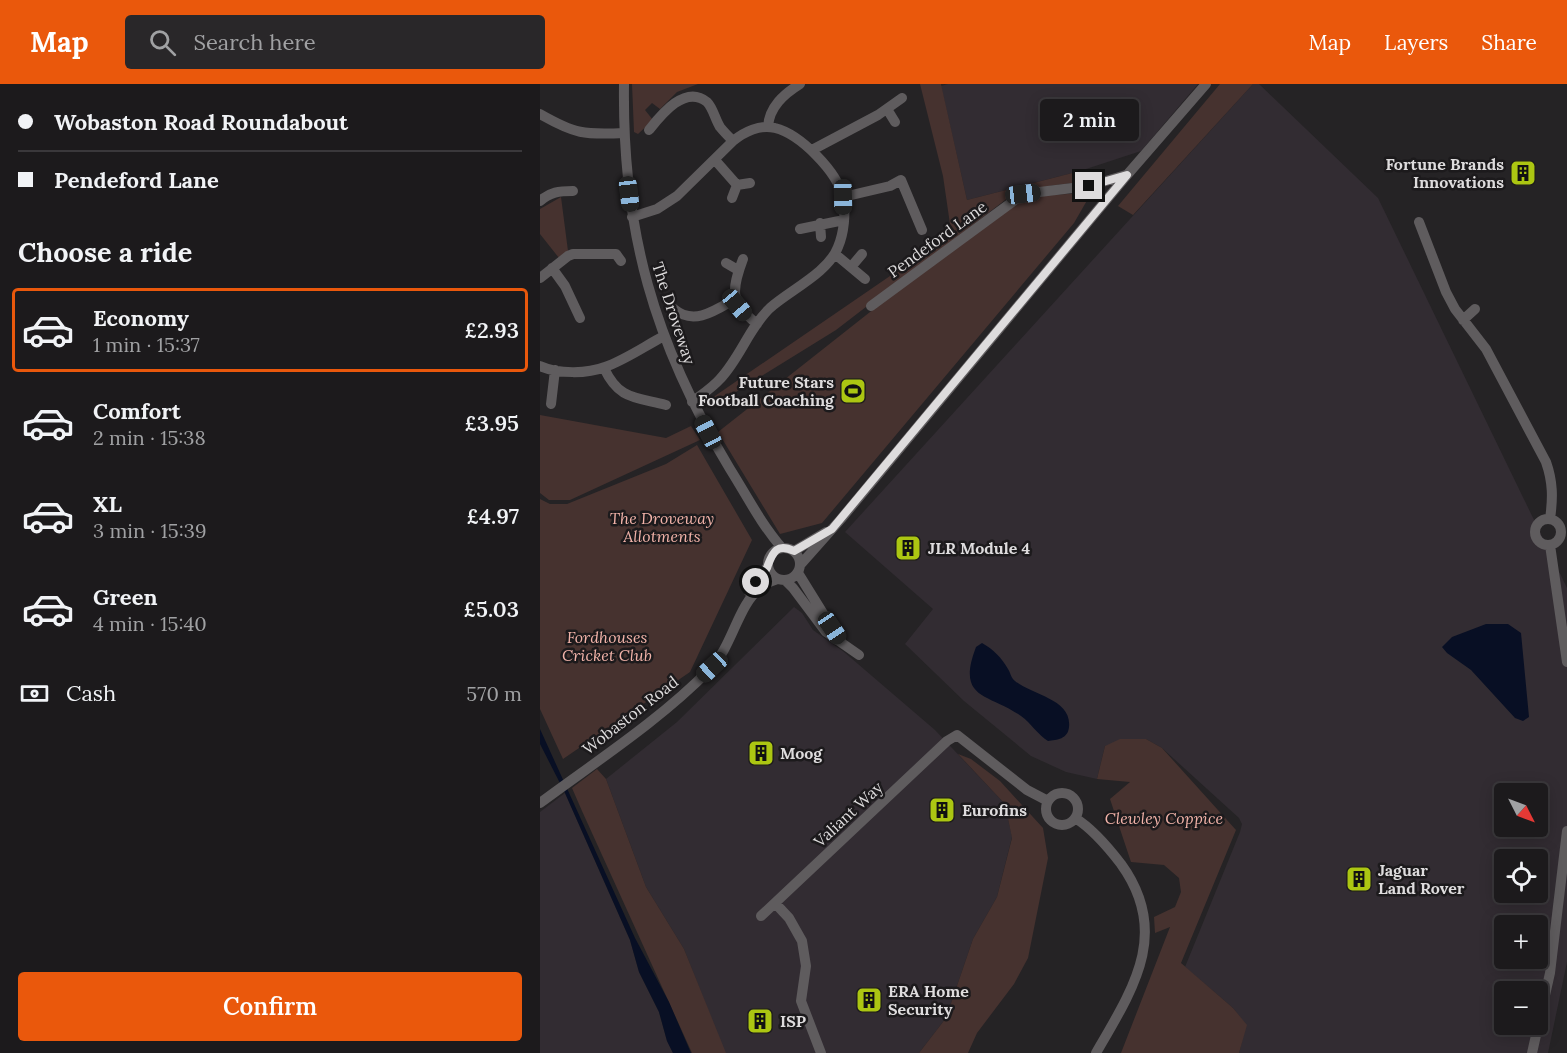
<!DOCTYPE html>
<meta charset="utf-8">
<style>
:root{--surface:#1c1a1c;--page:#292729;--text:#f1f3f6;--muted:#a0a1a3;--line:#3a383b;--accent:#ea580c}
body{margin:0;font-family:Lora,serif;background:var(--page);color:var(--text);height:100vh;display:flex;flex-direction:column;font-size:22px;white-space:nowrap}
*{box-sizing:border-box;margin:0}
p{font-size:20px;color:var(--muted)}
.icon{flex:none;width:33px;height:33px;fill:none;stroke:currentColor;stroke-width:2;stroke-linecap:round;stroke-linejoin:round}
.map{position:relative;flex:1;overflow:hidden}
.side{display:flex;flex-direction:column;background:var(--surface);width:540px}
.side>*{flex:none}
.top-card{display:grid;align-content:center;height:132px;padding:0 18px;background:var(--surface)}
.needle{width:39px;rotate:132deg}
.controls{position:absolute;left:954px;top:699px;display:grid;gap:12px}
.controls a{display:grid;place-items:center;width:54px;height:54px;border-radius:6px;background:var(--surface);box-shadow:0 3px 15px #0003,0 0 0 2px var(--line);font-size:30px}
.end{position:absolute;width:27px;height:27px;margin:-14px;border:8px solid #dedcdd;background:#111;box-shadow:0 0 0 3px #111}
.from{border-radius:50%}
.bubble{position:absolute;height:42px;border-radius:6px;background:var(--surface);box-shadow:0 3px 15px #0003,0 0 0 2px var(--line);font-size:20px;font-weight:600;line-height:42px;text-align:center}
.car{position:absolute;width:18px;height:36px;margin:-18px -9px;border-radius:8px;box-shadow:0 0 4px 2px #0007;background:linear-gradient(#222 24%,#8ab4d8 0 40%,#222 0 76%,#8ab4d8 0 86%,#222 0)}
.top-card b{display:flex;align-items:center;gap:21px;height:57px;font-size:22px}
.top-card b+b{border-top:2px solid var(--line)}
.top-card i{width:15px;height:15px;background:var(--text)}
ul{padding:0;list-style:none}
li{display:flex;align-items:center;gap:18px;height:84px;margin:0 12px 9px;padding:0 6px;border:3px solid transparent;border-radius:6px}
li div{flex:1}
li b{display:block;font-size:22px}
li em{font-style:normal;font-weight:600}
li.current{border-color:var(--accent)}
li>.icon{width:54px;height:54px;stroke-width:1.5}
h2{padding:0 18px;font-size:27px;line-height:72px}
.pay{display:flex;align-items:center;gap:15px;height:66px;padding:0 18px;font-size:22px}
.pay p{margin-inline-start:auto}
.action{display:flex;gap:12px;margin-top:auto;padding:12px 18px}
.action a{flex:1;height:69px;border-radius:6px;background:var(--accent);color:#fff;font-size:24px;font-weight:600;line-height:69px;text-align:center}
header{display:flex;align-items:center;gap:36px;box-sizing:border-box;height:84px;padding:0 30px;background:var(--accent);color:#fff}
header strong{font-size:28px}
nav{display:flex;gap:33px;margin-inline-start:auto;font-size:21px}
.search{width:420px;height:54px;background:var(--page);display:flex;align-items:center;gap:15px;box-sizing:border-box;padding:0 21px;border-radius:6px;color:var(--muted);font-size:22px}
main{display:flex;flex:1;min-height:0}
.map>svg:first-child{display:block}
.built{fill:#322c32;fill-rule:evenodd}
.green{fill:#46322f}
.water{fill:#080f24}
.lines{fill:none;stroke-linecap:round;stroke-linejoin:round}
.minor{stroke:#5f5c5e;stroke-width:10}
.route{stroke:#dedcdd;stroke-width:8}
.labels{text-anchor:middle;stroke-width:5;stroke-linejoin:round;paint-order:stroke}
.poi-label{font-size:16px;font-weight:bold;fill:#dedcdd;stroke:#1c1a1c;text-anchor:start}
.street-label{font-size:16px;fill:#dedcdd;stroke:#1c1a1c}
.park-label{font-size:16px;font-style:italic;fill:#f2b3a9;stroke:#1c1a1c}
</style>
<header>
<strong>Map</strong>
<div class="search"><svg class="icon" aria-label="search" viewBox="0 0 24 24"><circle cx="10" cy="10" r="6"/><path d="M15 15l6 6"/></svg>Search here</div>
<nav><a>Map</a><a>Layers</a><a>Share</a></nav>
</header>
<main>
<section class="side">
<div class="top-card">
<b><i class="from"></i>Wobaston Road Roundabout</b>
<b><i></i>Pendeford Lane</b>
</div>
<h2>Choose a ride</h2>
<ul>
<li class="current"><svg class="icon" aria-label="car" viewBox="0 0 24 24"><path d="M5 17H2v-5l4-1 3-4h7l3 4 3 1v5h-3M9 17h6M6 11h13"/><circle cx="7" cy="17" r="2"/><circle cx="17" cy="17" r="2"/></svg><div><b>Economy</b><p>1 min · 15:37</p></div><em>£2.93</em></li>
<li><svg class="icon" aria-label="car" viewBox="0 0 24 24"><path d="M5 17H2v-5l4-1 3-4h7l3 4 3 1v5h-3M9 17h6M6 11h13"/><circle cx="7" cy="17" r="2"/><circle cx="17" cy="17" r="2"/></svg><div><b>Comfort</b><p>2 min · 15:38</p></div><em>£3.95</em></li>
<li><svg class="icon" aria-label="car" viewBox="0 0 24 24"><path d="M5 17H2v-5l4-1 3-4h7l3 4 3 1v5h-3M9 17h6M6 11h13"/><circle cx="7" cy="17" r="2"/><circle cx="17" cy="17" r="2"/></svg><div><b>XL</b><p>3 min · 15:39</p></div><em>£4.97</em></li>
<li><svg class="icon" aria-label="car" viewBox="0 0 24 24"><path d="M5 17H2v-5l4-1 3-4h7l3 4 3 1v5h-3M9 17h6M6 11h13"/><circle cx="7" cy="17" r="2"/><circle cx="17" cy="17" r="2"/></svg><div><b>Green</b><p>4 min · 15:40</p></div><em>£5.03</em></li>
</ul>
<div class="pay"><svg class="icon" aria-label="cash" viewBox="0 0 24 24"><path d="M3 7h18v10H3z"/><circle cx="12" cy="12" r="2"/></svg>Cash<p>570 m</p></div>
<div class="action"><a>Confirm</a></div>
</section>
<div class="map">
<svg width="1027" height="969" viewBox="0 0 1027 969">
<rect width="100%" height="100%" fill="#252325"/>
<path class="built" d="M408,0H658L601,67L540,87L427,116L401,2Z
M713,0H719L838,114L1027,504V878L1008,969H699L706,941L693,924L645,883L700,748L702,740L699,734L622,664L606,655L565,662L557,695L526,688L491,672L424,617L365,560L393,525L305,448ZM964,710H998V742H964ZM964,776H998V808H964ZM964,842H998V874H964ZM964,908H998V940H964Z
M254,523L262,529L273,546L304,568L395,646L465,720L472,753L457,813L433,855L406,934L379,969H185L144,865L106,803L66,695L137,638Z
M25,709L90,856L99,888L119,928L127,957L133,969H0V728Z"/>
<path class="green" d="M92,0H158L137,8L120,25L112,19L105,26L113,36L98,50L94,48Z
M380,0H401L427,116L540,87L541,98C516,101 492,103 469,113L296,246L170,324L169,316L350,192L411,147L403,92Z
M680,0H713L593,131L578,122Z
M541,109L549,113L534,139L282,439L240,450L178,348L330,228L486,113Z
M21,113L28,167L19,174L0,150V125Z
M0,331L126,354L151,342L160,356L30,416H9L0,409Z
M157,361L212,456L150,588L23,675L0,625V415L10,420H27L126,380Z
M580,655H606L622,664L696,746L641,879L693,924L707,941L699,969H581L630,843L615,849L614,833L635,823L641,808L639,794L624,781L591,778L570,715L590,698L557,695L565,662Z
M418,670L431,675L460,697L503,744L508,774L488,874L474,900L437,949L428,969H379L406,934L433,855L457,813L472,754L465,720Z
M57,685L66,695L106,803L144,865L186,969H152L42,727L32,704Z"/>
<path class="water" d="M946,540H968L981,549L989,633L983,637L975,634L931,586L907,569L902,563L912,553Z
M442,559C453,565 462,574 468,585C471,590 471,594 475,597C492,611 532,615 529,643C528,655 517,656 508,657C498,651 491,639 481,632C448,609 416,616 436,563Z
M0,645L95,854L129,918L151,969H133L127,957L119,928L99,888L90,856L25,709L0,660Z"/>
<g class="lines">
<path class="minor" d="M84,0C82,147 114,259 190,385C207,412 221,440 242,464
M347,25L355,38
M0,30C35,50 44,51 84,49
M228,43C229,23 244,10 260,0
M109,46C121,31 145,0 167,18C173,24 175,35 180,43C184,48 188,52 193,57
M272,66L338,31L362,14
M175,76L197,101
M303,113L350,102L361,96L382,146
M192,114L197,101L210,99
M0,117C10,108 19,107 33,107
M92,133L117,125L137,112L193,57C204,48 220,40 235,44C260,50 298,88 303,114C306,129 304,149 298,163C288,189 250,206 230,224C209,244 200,274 180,295C172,304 161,311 152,318
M879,138L906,208L915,225L946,265L1006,378C1013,398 1013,414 1010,435
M280,139L281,153
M260,145L304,136
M295,170L325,195
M203,175C191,207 190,218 217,240
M186,179L198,186
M311,183L322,170
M12,184L25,202L40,234
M0,194L28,172L33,170H76L81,177
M331,222L483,110L549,102L586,91
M134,225C154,242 176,226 195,215
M923,236L935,225
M0,282C18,290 47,290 65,283C85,276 105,262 124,252
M64,284C79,316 95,313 126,321
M11,320L15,286
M995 448a13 13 0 1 1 26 0a13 13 0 1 1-26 0Z
M1010,461L1027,578
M228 480a16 16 0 1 1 32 0a16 16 0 1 1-32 0Z
M254,467L286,448
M261,480L301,435L587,91L666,0
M258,489L297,552
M245,496L253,504L286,548L319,571
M209,508L228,482
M506 725a16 16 0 1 1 32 0a16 16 0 1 1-32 0Z
M0,719C58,676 120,636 170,585C193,562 197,522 221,503C225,499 232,497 238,495
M535,734C553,745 568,763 581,780C631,849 593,905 556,969
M235,819L249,834L262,857L266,882L261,917L281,969
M221,832L407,657L417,651L487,706L508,717
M992,969L1010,889L1027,747"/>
</g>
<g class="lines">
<path class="route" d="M216,498C220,493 227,487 228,481C233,468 237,459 254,467L292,445L587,91L549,102"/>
</g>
<defs>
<g id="building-square" transform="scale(1.35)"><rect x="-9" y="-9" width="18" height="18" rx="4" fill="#acc612" stroke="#1c1a1c"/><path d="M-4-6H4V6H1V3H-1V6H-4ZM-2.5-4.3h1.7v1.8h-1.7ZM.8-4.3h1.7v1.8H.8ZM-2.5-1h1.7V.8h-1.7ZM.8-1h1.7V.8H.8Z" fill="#111"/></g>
<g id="stadium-square" transform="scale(1.35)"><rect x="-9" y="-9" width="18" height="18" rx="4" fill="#acc612" stroke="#1c1a1c"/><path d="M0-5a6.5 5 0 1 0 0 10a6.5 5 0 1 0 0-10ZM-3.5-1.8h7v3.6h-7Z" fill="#111"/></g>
</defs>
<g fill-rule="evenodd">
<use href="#building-square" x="983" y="89"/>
<use href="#stadium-square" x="313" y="307"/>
<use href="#building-square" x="368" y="464"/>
<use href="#building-square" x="221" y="669"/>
<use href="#building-square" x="402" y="726"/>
<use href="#building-square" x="819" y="795"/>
<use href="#building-square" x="329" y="916"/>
<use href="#building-square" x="220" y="937"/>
</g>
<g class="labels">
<g class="poi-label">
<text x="964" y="86" text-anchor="end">Fortune Brands<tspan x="964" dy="18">Innovations</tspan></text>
<text x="294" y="304" text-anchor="end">Future Stars<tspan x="294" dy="18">Football Coaching</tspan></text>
<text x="388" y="470">JLR Module 4</text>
<text x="240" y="675">Moog</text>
<text x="422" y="732">Eurofins</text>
<text x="838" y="792">Jaguar<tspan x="838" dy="18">Land Rover</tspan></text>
<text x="348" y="913">ERA Home<tspan x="348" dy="18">Security</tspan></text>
<text x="240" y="943">ISP</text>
</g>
<g class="street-label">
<text transform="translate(397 155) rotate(-36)" y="6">Pendeford Lane</text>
<text transform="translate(134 229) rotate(72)" y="6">The Droveway</text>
<text transform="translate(90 631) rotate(-38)" y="6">Wobaston Road</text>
<text transform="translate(308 730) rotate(-43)" y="6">Valiant Way</text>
</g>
<g class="park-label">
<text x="122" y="440">The Droveway<tspan x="122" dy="18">Allotments</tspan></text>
<text x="67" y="559">Fordhouses<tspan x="67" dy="18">Cricket Club</tspan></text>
<text x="624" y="740">Clewley Coppice</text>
</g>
</g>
</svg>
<div class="controls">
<a><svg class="needle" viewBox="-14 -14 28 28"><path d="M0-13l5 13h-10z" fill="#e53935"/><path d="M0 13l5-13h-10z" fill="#a0a1a3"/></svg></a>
<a><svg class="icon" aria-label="locate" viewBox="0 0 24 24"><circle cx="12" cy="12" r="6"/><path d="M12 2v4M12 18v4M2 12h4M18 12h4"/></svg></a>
<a>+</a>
<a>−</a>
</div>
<i class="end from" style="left:216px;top:498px"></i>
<i class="end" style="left:549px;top:102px"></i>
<div class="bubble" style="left:500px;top:15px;width:99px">2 min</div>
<i class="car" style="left:89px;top:110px;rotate:173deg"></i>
<i class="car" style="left:483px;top:110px;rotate:83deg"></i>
<i class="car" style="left:303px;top:113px;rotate:179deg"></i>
<i class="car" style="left:197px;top:221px;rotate:140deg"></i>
<i class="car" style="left:168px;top:348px;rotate:332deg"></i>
<i class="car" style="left:292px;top:544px;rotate:146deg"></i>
<i class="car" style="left:172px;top:583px;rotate:227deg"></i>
</div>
</main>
